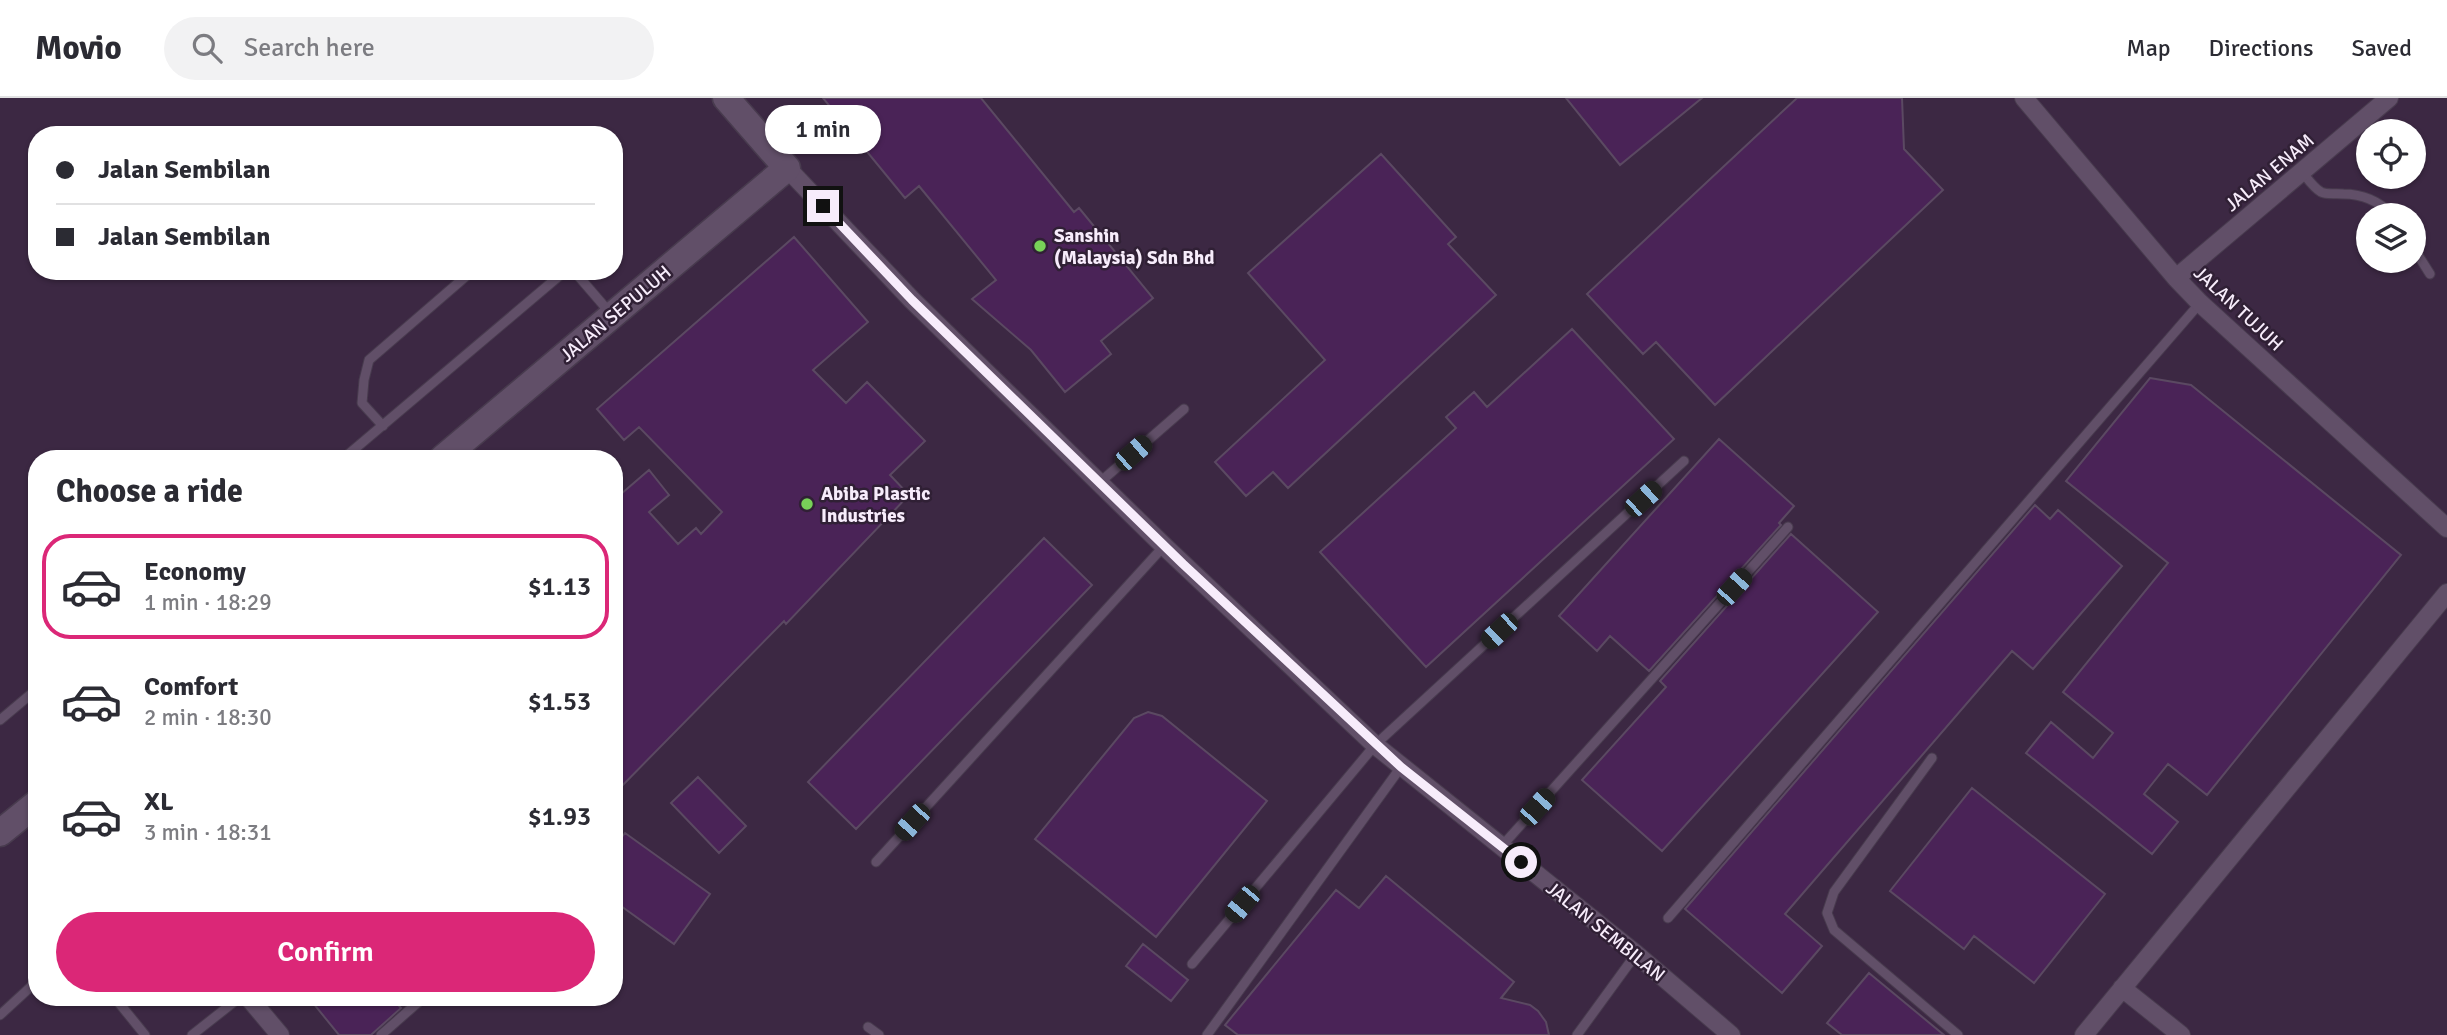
<!DOCTYPE html>
<meta charset="utf-8">
<style>
:root{--surface:#fff;--page:#f2f2f3;--text:#2b2b33;--muted:#7c7c81;--line:#e1e1e2;--accent:#db2777}
body{margin:0;font-family:Signika,sans-serif;background:var(--page);color:var(--text);height:100vh;display:flex;flex-direction:column;font-size:26px;white-space:nowrap}
*{box-sizing:border-box;margin:0}
p{font-size:23px;color:var(--muted)}
.icon{flex:none;width:38px;height:38px;fill:none;stroke:currentColor;stroke-width:2;stroke-linecap:round;stroke-linejoin:round}
.map{position:relative;flex:1;overflow:hidden}
.drawer{position:absolute;left:28px;top:352px;width:595px;height:556px;display:flex;flex-direction:column;background:var(--surface);border-radius:28px;box-shadow:0 2px 5px #0004}
.drawer>*{flex:none}
.top-card{position:absolute;left:28px;top:28px;width:595px;height:154px;border-radius:28px;box-shadow:0 2px 5px #0004;display:grid;align-content:center;height:154px;padding:0 28px;background:var(--surface)}
.controls{position:absolute;left:2356px;top:21px;display:grid;gap:14px}
.controls a{display:grid;place-items:center;width:70px;height:70px;border-radius:50%;background:var(--surface);box-shadow:0 2px 5px #0004;font-size:35px}
.end{position:absolute;width:32px;height:32px;margin:-16px;border:9px solid #f7ecfb;background:#111;box-shadow:0 0 0 4px #111}
.from{border-radius:50%}
.bubble{position:absolute;height:49px;border-radius:24px;background:var(--surface);box-shadow:0 2px 5px #0004;font-size:23px;font-weight:600;line-height:49px;text-align:center}
.car{position:absolute;width:21px;height:42px;margin:-21px -10px;border-radius:9px;box-shadow:0 0 5px 2px #0007;background:linear-gradient(#222 24%,#8ab4d8 0 40%,#222 0 76%,#8ab4d8 0 86%,#222 0)}
.top-card b{display:flex;align-items:center;gap:24px;height:66px;font-size:26px}
.top-card b+b{border-top:2px solid var(--line)}
.top-card i{width:18px;height:18px;background:var(--text)}
ul{padding:0;list-style:none}
li{display:flex;align-items:center;gap:21px;height:105px;margin:0 14px 10px;padding:0 14px;border:4px solid transparent;border-radius:28px}
li div{flex:1}
li b{display:block;font-size:26px}
li em{font-style:normal;font-weight:600}
li.current{border-color:var(--accent)}
li>.icon{width:63px;height:63px;stroke-width:1.5}
h2{padding:0 28px;font-size:32px;line-height:84px}
.button{display:flex;gap:14px;margin-top:auto;padding:14px 28px}
.button a{flex:1;height:80px;border-radius:42px;background:var(--accent);color:#fff;font-size:28px;font-weight:600;line-height:80px;text-align:center}
header{display:flex;align-items:center;gap:42px;box-sizing:border-box;height:98px;padding:0 35px;background:var(--surface);border-bottom:2px solid var(--line)}
header strong{font-size:33px}
nav{display:flex;gap:38px;margin-inline-start:auto;font-size:24px}
.search{width:490px;height:63px;background:var(--page);display:flex;align-items:center;gap:18px;box-sizing:border-box;padding:0 24px;border-radius:38px;color:var(--muted);font-size:26px}
.map>svg:first-child{display:block}
.built{fill:#3c2843;fill-rule:evenodd}
.building{fill:#4a2357;stroke:#5b4962;stroke-width:2}
.lines{fill:none;stroke-linecap:round;stroke-linejoin:round}
.lane-casing{stroke:#483b4e;stroke-width:11}
.street-casing{stroke:#483b4e;stroke-width:20}
.secondary-casing{stroke:#483b4e;stroke-width:29}
.lane{stroke:#614f68;stroke-width:9}
.street{stroke:#614f68;stroke-width:18}
.secondary{stroke:#614f68;stroke-width:26}
.route{stroke:#f7ecfb;stroke-width:9}
.poi-dot{fill:#78d158;stroke:#302035;stroke-width:2.5}
.labels{text-anchor:middle;stroke-width:5;stroke-linejoin:round;paint-order:stroke}
.street-label{font-size:19px;fill:#f7ecfb;stroke:#302035}
.poi-label{font-size:19px;font-weight:bold;fill:#f7ecfb;stroke:#302035;text-anchor:start}
</style>
<header>
<strong>Movio</strong>
<div class="search"><svg class="icon" aria-label="search" viewBox="0 0 24 24"><circle cx="10" cy="10" r="6"/><path d="M15 15l6 6"/></svg>Search here</div>
<nav><a>Map</a><a>Directions</a><a>Saved</a></nav>
</header>
<div class="map">
<svg width="2447" height="937" viewBox="0 0 2447 937">
<rect width="100%" height="100%" fill="#302035"/>
<path class="built" d="M0,0H2447V937H0ZM2368,33H2413V79H2368ZM37,37H614V173H37ZM2368,117H2413V163H2368ZM37,360H614V900H37Z"/>
<path class="building" d="M823,0H981L1074,114L1079,110L1153,200L1101,243L1111,256L1065,294L1031,252L972,201L996,182L919,88L905,100Z
M1566,0H1702L1620,67Z
M1797,0H1902L1904,51L1943,92L1715,307L1656,244L1643,256L1587,196Z
M1381,56L1456,139L1448,146L1496,197L1288,390L1273,374L1246,398L1215,364L1325,262L1248,175Z
M794,139L868,224L813,272L846,305L867,284L925,343L890,377L909,397L786,526L784,523L614,696V402L649,372L669,397L649,414L678,446L696,430L701,436L722,414L639,329L624,342L597,311Z
M1572,231L1674,341L1426,569L1320,454L1456,330L1446,319L1474,294L1487,309Z
M2150,280L2191,287L2401,457L2207,697L2168,666L2144,696L2178,724L2152,756L2026,655L2051,624L2093,660L2113,635L2063,594L2168,465L2066,383Z
M1719,341L1794,408L1779,425L1781,427L1649,573L1610,538L1597,553L1559,518Z
M2035,407L2050,421L2058,412L2122,468L2033,571L2012,553L1785,816L1822,848L1782,895L1685,811Z
M1791,436L1878,514L1662,753L1582,682L1666,589L1660,583Z
M1044,440L1092,487L856,731L808,684Z
M1148,614L1162,618L1267,703L1156,839L1035,741L1134,620Z
M698,679L746,728L719,755L671,705Z
M1972,690L2105,796L2034,885L1974,838L1964,851L1890,793Z
M625,735L710,796L674,846L614,803V749Z
M1386,778L1514,884L1501,900L1530,907L1538,913L1546,924L1549,937H1238L1225,927L1336,792L1359,810Z
M1143,846L1188,882L1171,903L1126,868Z
M1869,875L1944,937H1842L1827,925Z
M309,900H392L401,910L371,937H339Z"/>
<g class="lines">
<g class="lane-casing">
<path id="lane" d="M2302,74C2307,80 2314,90 2321,94C2327,97 2336,95 2343,96C2362,96 2379,103 2392,117
M2413,149L2430,176
M574,173L611,216
M383,328L362,305L364,282L369,262L472,173
M344,360L565,173
M1099,385L1184,311
M0,622L37,591
M1932,660L1834,794L1827,815L1834,832L1958,937
M1501,749L1788,429
M876,764L1164,448
M1668,820L2200,205
M1192,866L1375,647L1684,363
M115,900L145,937
M0,917L37,883
M868,929L879,937
M192,937L239,900
M381,937L423,900
M1207,937L1401,669
M1577,937L1636,856"/>
</g>
<g class="street-casing">
<path id="street" d="M2024,0L2176,180L2200,205L2447,430
M787,70L912,202L1164,448L1375,647L1636,856L1731,937
M2176,180L2389,0
M2122,890L2181,937
M249,900L280,937
M2084,937L2447,495"/>
</g>
<g class="secondary-casing">
<path id="secondary" d="M443,360L787,70L726,0
M0,735L37,705"/>
</g>
<use href="#lane" class="lane"/>
<use href="#street" class="street"/>
<use href="#secondary" class="secondary"/>
</g>
<g class="lines">
<path class="route" d="M823,108L912,202L1183,466L1401,669L1521,764"/>
</g>
<g class="poi-dot">
<circle cx="1040" cy="148" r="7"/>
<circle cx="807" cy="406" r="7"/>
</g>
<g class="labels">
<g class="street-label">
<text transform="translate(2269 74) rotate(-40)" y="7">JALAN ENAM</text>
<text transform="translate(2239 210) rotate(43)" y="7">JALAN TUJUH</text>
<text transform="translate(615 215) rotate(-40)" y="7">JALAN SEPULUH</text>
<text transform="translate(1606 833) rotate(39)" y="7">JALAN SEMBILAN</text>
</g>
<g class="poi-label">
<text x="1054" y="144">Sanshin<tspan x="1054" dy="22">(Malaysia) Sdn Bhd</tspan></text>
<text x="821" y="402">Abiba Plastic<tspan x="821" dy="22">Industries</tspan></text>
</g>
</g>
</svg>
<div class="controls">
<a><svg class="icon" aria-label="locate" viewBox="0 0 24 24"><circle cx="12" cy="12" r="6"/><path d="M12 2v4M12 18v4M2 12h4M18 12h4"/></svg></a>
<a><svg class="icon" aria-label="layers" viewBox="0 0 24 24"><path d="M12 4l9 5-9 5-9-5zM3 14l9 5 9-5"/></svg></a>
</div>
<i class="end from" style="left:1521px;top:764px"></i>
<i class="end" style="left:823px;top:108px"></i>
<div class="bubble" style="left:765px;top:7px;width:116px">1 min</div>
<i class="car" style="left:1133px;top:355px;rotate:49deg"></i>
<i class="car" style="left:1643px;top:401px;rotate:48deg"></i>
<i class="car" style="left:1734px;top:489px;rotate:42deg"></i>
<i class="car" style="left:1499px;top:533px;rotate:227deg"></i>
<i class="car" style="left:1537px;top:709px;rotate:42deg"></i>
<i class="car" style="left:912px;top:724px;rotate:222deg"></i>
<i class="car" style="left:1242px;top:806px;rotate:220deg"></i>
<div class="top-card">
<b><i class="from"></i>Jalan Sembilan</b>
<b><i></i>Jalan Sembilan</b>
</div>
<section class="drawer">
<h2>Choose a ride</h2>
<ul>
<li class="current"><svg class="icon" aria-label="car" viewBox="0 0 24 24"><path d="M5 17H2v-5l4-1 3-4h7l3 4 3 1v5h-3M9 17h6M6 11h13"/><circle cx="7" cy="17" r="2"/><circle cx="17" cy="17" r="2"/></svg><div><b>Economy</b><p>1 min · 18:29</p></div><em>$1.13</em></li>
<li><svg class="icon" aria-label="car" viewBox="0 0 24 24"><path d="M5 17H2v-5l4-1 3-4h7l3 4 3 1v5h-3M9 17h6M6 11h13"/><circle cx="7" cy="17" r="2"/><circle cx="17" cy="17" r="2"/></svg><div><b>Comfort</b><p>2 min · 18:30</p></div><em>$1.53</em></li>
<li><svg class="icon" aria-label="car" viewBox="0 0 24 24"><path d="M5 17H2v-5l4-1 3-4h7l3 4 3 1v5h-3M9 17h6M6 11h13"/><circle cx="7" cy="17" r="2"/><circle cx="17" cy="17" r="2"/></svg><div><b>XL</b><p>3 min · 18:31</p></div><em>$1.93</em></li>
</ul>
<div class="button"><a>Confirm</a></div>
</section>
</div>
